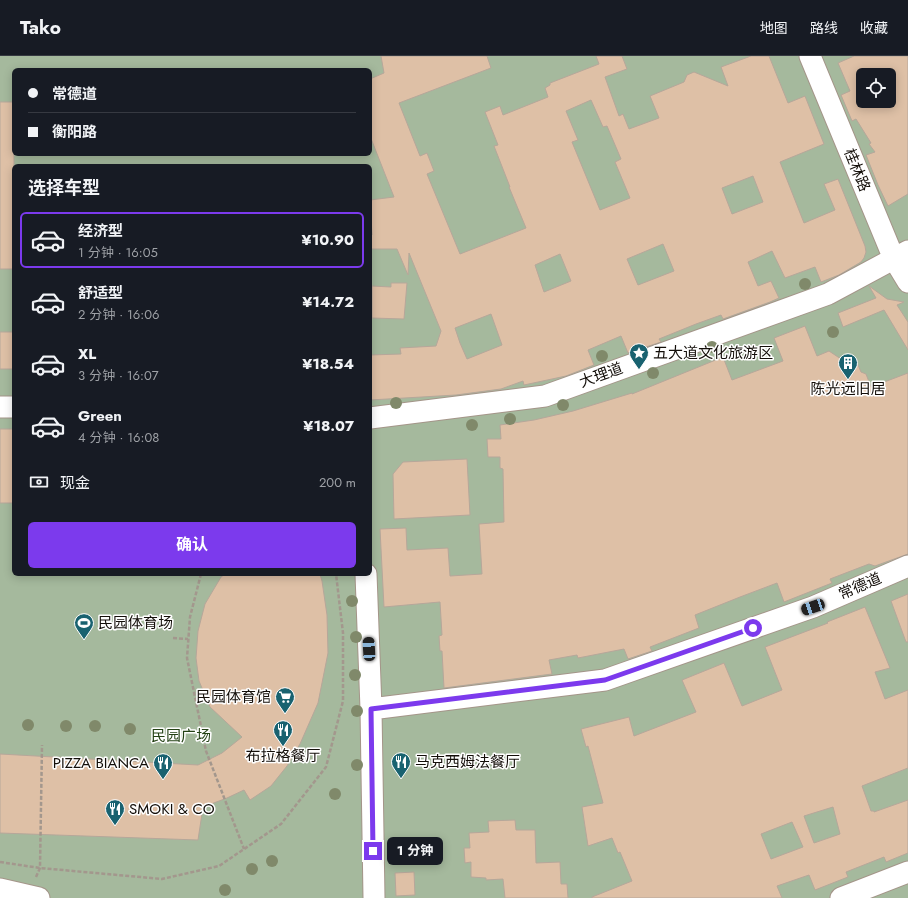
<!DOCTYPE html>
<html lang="zh">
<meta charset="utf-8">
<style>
:root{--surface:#171b24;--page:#242831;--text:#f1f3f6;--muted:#9ea1a6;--line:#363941;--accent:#7c3aed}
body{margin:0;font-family:Jost,"Noto Sans SC",sans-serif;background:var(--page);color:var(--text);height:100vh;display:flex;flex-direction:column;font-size:15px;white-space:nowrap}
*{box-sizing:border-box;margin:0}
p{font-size:13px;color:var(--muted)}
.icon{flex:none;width:22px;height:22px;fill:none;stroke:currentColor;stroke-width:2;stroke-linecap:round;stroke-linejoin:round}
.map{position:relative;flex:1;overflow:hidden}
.details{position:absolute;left:12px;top:108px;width:360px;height:412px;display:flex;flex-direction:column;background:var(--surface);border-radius:6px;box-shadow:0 2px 10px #0003}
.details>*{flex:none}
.top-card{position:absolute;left:12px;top:12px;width:360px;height:88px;border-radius:6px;box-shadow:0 2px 10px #0003;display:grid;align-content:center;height:88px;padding:0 16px;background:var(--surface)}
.fabs{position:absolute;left:856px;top:12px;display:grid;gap:8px}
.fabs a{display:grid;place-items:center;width:40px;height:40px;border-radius:6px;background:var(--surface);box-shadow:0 2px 10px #0003;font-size:20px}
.end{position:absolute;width:18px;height:18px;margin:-9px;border:5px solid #7c3aed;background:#fff;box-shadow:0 0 0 2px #fff}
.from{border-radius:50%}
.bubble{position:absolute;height:28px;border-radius:6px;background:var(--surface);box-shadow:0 2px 10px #0003;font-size:13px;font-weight:700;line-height:28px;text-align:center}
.car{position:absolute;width:12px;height:24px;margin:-12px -6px;border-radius:5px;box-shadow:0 0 3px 1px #0007;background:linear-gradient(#222 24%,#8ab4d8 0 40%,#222 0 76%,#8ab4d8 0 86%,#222 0)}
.top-card b{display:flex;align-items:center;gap:14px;height:38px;font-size:15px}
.top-card b+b{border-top:1px solid var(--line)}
.top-card i{width:10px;height:10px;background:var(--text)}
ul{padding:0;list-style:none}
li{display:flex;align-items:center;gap:12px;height:56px;margin:0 8px 6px;padding:0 8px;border:2px solid transparent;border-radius:6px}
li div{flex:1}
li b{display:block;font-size:15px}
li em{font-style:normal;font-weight:700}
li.selected{border-color:var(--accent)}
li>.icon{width:36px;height:36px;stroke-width:1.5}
h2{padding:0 16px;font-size:18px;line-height:48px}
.pay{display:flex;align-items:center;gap:10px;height:44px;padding:0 16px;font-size:15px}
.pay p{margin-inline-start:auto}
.primary-button{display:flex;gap:8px;margin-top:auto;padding:8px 16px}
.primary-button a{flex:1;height:46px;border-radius:6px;background:var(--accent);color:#fff;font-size:16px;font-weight:700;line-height:46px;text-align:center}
header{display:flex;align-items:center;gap:24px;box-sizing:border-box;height:56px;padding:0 20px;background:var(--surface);border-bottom:1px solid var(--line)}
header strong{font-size:19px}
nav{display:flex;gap:22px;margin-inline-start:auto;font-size:14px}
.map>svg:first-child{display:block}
.green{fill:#a5b99d;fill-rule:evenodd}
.building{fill:#dec0a6;stroke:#b6a79a;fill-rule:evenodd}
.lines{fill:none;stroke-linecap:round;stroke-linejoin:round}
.secondary-casing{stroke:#a49589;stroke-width:23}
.path{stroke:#a3978d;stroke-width:2.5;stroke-dasharray:4 2;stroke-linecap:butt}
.secondary{stroke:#fff;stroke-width:21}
.tree{fill:#80896a}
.route{stroke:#7c3aed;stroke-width:5}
.labels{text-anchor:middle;stroke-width:3;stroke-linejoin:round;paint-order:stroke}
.street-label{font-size:15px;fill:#130e09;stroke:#fff}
.poi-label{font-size:15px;fill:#130e09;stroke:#fff;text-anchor:start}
.park-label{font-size:15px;fill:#234114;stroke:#fff}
</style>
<header>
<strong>Tako</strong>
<nav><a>地图</a><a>路线</a><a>收藏</a></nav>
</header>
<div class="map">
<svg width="908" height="842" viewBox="0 0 908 842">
<rect width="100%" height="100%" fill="#f1e1d4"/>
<path class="green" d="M0,0H908V842H0ZM14,14H370V98H14ZM863,19H889V45H863ZM14,110H370V518H14Z"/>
<path class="building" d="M381,0H487L491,12L399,47L420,100L427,97L434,115L427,118L460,198L526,172L509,131H510L494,90L498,89L485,56L500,50L503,59L548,41L545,32L550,29V27L599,8L596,0H622L627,13L605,21L619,60L623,58L629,73L659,62L650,40L684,26L687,19L694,16L728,30L721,11L751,0H769L788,47L805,40L824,88L780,106L804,167L835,154L824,128L838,123L865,190L866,196L864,202L861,206L839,219L821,226L815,211L785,222L772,195L748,206L758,230L771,225L779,242L770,246L723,263L721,259L696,268L659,283L661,286L628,297L621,280L588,294L594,309L566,320L524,329L523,325L501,333L456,339L370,344V299L401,298L400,292L436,290L441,275L409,197L408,219L397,193H370V178L372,179L370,144L394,141L370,80V23L384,17ZM591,44L603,71L607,70L621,103L615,106L630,142L600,154L572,86L578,84L566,55ZM753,120L763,146L732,158L722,132ZM663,188L674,215L638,229L627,203ZM560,198L571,225L544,236L535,209ZM491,258L502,289L467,303L460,287L455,272Z
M854,0H908V138L888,150L878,129L866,99L875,96L869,88L871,87L856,63L852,65L841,39L850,35L838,7ZM863,19H889V45H863Z
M0,46H14V213H0Z
M391,227H407L404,263L372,262V230L391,231Z
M869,230L887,243L904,246L897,249L908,266V294L884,254L843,271L838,257L876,242Z
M805,270L817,300L829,295L847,307L856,304L861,316L866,318L871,331L908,317V498L875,510L869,508L830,523L832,527L784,546L777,527L740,541L695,559L699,572L650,591L652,595L628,603L624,593L578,602L577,599L549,604L552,618L444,632L442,595H440L439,580L442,579L440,546L384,551L380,473L406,472L407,494L448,492L450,520L482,518L479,468L504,466L503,413L500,412V401H488L487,383H501L500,369L534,364L573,355L632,337V338L723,301L732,324L783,305L774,282Z
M0,276H14V313H0Z
M0,373H14V447H0Z
M467,403L470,459L394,463L393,418L403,406Z
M225,518H320L322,525L327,559L328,597L318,647L300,688L287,710L271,730L250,744L244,734L227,742L203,751L198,784L0,777V698L198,709L222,697L242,681L210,651L199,625L196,602L198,575L205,548L221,521Z
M908,538V586H906L891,545Z
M865,551L890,612L875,616L885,643L908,634V712L862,730L871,755H874V756L908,744V797L886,806L884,801L846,816L848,821L815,834L809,819L777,830L782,842H592V841L632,825L620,796L618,797L612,782L588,790L582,751L603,747L588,690L586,691L581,673L629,661L634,680L696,656L682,624L724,607L742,650L782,634L765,591L828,567L827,566ZM833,751L840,778L814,787L804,760ZM792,766L803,791L771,803L761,778Z
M515,764L516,774H535L536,807L560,806L561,828H567L568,842H505L503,823L486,824V822L471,821V806L465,807L464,792H470L469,777L489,776L488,765Z
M414,816L415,839L396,840L395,817Z"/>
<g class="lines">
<g class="secondary-casing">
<path id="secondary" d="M810,0L894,203L908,226
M0,351H14
M370,362L545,340L828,238L908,195
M366,518L371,653L374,842
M371,653L605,624L813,551L908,510
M0,833L39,842
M841,842L908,816"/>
</g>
<path class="path" d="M201,518L190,561L187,602L206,695L244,793
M173,582L188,583
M0,806L40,812L162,823L219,810L281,768L326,711L343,645V577L336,518
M36,821L40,812L42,689"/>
<use href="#secondary" class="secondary"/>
</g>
<g class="tree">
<circle cx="805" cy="228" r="6"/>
<circle cx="833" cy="276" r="6"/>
<circle cx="712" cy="291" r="6"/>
<circle cx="602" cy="300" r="6"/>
<circle cx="653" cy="317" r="6"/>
<circle cx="396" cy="347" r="6"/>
<circle cx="563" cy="349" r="6"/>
<circle cx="510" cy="363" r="6"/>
<circle cx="472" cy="369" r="6"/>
<circle cx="352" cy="545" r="6"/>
<circle cx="356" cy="581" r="6"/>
<circle cx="355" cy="619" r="6"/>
<circle cx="357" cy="655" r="6"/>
<circle cx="28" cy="669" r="6"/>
<circle cx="66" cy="670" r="6"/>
<circle cx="95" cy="670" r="6"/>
<circle cx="130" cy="673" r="6"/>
<circle cx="357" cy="709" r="6"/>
<circle cx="335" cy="738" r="6"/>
<circle cx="272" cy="805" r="6"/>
<circle cx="252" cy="813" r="6"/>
<circle cx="225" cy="834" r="6"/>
</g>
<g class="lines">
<path class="route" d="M373,795L371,653L605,624L753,572"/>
</g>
<defs>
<g id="sight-pin" transform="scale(1)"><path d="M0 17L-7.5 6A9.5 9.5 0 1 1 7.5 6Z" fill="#196270" stroke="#fff"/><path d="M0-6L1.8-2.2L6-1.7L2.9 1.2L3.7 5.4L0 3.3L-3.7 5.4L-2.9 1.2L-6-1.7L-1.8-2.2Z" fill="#fff"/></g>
<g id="building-pin" transform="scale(1)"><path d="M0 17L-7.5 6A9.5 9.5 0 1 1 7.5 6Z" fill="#196270" stroke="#fff"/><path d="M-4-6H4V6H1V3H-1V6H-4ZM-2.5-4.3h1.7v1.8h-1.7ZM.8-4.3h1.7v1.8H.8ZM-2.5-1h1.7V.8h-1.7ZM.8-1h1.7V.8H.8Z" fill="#fff"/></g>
<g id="stadium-pin" transform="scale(1)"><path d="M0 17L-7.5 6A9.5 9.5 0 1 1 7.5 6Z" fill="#196270" stroke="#fff"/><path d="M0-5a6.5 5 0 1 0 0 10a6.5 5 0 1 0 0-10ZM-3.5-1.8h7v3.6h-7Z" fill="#fff"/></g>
<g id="supermarket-pin" transform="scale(1)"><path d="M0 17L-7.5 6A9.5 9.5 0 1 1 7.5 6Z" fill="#196270" stroke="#fff"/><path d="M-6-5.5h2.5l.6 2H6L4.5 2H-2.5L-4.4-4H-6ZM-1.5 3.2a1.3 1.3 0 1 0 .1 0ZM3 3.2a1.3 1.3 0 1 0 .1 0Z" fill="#fff"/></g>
<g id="restaurant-pin" transform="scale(1)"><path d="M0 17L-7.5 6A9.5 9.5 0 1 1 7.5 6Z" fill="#196270" stroke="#fff"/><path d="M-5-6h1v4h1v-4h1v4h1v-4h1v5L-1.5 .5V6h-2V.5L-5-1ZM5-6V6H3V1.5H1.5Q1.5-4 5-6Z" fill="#fff"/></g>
</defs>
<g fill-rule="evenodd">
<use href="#sight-pin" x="639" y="297"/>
<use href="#building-pin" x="848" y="307"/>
<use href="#stadium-pin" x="84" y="567"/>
<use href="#supermarket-pin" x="285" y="641"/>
<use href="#restaurant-pin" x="283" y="674"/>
<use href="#restaurant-pin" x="401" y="706"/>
<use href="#restaurant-pin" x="163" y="707"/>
<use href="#restaurant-pin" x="115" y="753"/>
</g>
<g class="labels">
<g class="street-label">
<text transform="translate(857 114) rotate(68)" y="5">桂林路</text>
<text transform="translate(601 319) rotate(-20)" y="5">大理道</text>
<text transform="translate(860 530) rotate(-23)" y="5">常德道</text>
</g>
<g class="poi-label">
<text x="653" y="302">五大道文化旅游区</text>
<text x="848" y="338" text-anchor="middle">陈光远旧居</text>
<text x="98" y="572">民园体育场</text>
<text x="271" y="646" text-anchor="end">民园体育馆</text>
<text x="283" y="705" text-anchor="middle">布拉格餐厅</text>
<text x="415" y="711">马克西姆法餐厅</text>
<text x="149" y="712" text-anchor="end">PIZZA BIANCA</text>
<text x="129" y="758">SMOKI &amp; CO</text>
</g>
<g class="park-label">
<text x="181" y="685">民园广场</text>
</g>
</g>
</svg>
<div class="fabs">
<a><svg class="icon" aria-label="locate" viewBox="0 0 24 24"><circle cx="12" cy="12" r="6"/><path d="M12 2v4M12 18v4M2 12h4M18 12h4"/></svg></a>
</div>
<i class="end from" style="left:753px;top:572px"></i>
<i class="end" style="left:373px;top:795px"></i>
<div class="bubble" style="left:387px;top:781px;width:56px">1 分钟</div>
<i class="car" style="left:813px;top:551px;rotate:251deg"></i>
<i class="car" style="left:369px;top:593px;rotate:357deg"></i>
<div class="top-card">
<b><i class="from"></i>常德道</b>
<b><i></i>衡阳路</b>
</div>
<section class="details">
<h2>选择车型</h2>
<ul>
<li class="selected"><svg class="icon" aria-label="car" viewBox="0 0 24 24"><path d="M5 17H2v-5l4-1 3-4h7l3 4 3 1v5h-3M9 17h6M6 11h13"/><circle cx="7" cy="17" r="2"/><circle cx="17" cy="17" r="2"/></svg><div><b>经济型</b><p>1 分钟 · 16:05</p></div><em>¥10.90</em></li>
<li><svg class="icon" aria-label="car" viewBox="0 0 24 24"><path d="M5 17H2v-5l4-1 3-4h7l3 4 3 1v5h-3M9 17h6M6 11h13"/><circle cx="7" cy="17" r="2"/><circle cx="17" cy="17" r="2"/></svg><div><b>舒适型</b><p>2 分钟 · 16:06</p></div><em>¥14.72</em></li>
<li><svg class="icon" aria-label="car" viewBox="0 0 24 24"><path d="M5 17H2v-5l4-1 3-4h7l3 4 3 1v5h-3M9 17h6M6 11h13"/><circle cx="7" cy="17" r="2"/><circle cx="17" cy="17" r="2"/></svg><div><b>XL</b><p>3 分钟 · 16:07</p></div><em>¥18.54</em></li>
<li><svg class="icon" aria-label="car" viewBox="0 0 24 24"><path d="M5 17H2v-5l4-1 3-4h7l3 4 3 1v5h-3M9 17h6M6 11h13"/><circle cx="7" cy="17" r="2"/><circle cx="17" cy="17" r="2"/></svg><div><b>Green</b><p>4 分钟 · 16:08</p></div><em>¥18.07</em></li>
</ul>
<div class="pay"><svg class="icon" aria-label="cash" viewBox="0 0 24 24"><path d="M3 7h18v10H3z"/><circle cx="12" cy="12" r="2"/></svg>现金<p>200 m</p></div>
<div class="primary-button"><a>确认</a></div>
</section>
</div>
